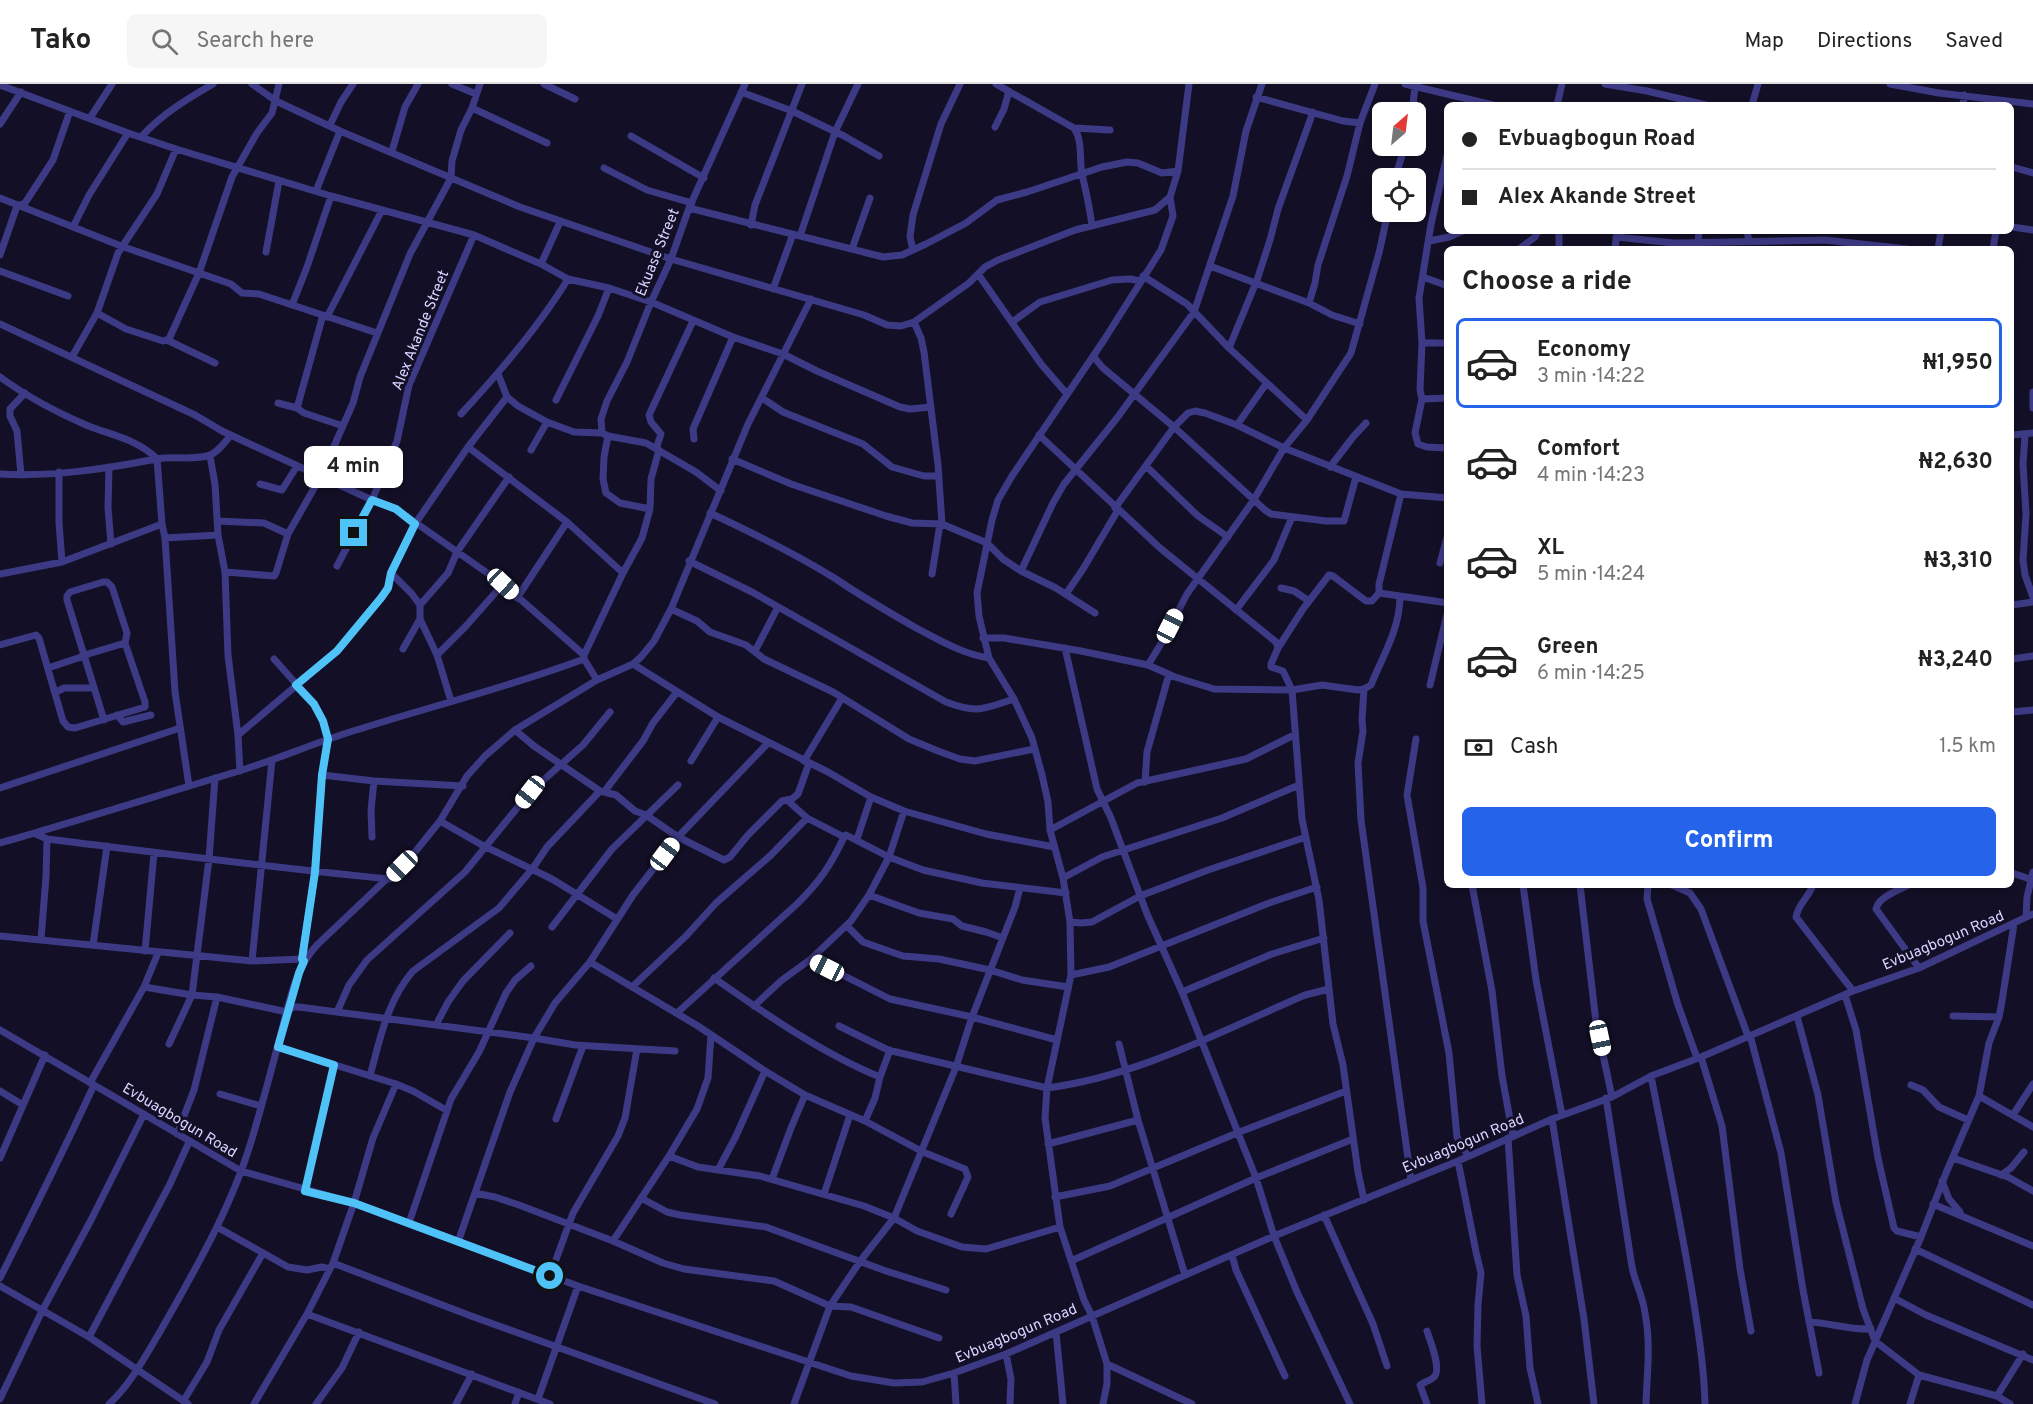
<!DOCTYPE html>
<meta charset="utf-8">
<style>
:root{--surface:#fff;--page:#f6f6f6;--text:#222;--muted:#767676;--line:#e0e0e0;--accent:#2563eb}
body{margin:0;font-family:Overpass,sans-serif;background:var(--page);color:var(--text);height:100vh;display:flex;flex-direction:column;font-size:22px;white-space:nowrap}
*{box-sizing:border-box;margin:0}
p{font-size:20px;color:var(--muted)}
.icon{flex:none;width:33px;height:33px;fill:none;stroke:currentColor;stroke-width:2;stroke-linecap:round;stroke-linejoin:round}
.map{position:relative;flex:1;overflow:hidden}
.sheet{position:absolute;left:1444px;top:162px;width:570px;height:642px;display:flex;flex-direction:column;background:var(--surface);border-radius:9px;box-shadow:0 3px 9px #0003}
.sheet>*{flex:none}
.hud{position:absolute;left:1444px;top:18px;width:570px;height:132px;border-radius:9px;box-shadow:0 3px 9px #0003;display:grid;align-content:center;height:132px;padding:0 18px;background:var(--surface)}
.needle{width:39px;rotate:28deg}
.controls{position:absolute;left:1372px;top:18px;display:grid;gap:12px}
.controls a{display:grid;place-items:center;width:54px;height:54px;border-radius:9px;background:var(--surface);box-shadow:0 3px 9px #0003;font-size:30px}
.end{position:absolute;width:27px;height:27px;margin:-14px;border:8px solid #4fc3f7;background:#111;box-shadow:0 0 0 3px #111}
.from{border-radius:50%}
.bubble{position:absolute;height:42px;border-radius:9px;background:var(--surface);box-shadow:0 3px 9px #0003;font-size:20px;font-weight:700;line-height:42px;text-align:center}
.car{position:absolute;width:18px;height:36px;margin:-18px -9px;border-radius:8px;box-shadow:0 0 4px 2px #0007;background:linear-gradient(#fff 24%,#345 0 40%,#fff 0 76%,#345 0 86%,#fff 0)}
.hud b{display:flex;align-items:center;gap:21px;height:57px;font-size:22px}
.hud b+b{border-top:2px solid var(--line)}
.hud i{width:15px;height:15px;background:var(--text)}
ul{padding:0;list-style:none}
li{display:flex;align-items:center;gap:18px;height:90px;margin:0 12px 9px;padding:0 6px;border:3px solid transparent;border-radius:9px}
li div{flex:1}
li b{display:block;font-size:22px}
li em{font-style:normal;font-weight:700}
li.active{border-color:var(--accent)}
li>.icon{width:54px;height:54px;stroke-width:1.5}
h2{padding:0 18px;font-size:27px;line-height:72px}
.pay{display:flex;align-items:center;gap:15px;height:66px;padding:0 18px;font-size:22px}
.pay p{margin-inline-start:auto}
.cta{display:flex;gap:12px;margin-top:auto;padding:12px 18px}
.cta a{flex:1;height:69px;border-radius:9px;background:var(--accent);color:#fff;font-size:24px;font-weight:700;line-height:69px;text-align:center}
header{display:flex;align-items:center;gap:36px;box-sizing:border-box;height:84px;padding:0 30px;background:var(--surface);border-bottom:2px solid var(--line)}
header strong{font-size:28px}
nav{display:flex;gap:33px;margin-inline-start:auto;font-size:21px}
.search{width:420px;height:54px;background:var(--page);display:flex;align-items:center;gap:15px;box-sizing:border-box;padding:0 21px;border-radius:9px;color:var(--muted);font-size:22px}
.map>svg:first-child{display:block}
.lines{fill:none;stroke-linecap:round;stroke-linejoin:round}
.minor{stroke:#3d3a85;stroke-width:7}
.route{stroke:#4fc3f7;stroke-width:8}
.labels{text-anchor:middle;stroke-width:6;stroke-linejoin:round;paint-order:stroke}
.street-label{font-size:15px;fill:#d9d4ff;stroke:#130f26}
</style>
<header>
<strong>Tako</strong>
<div class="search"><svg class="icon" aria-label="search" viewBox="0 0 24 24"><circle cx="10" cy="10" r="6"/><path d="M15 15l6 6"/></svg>Search here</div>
<nav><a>Map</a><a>Directions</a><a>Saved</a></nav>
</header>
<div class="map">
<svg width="2033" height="1320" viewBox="0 0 2033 1320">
<rect width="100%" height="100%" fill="#130f26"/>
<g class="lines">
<path class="minor" d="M252,0L276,17L340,47L520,123L671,175L864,231L887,241L901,242L914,238L969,199L985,183L998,176L1075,146L1155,126L1170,113
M452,0L476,10
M544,0L575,15
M996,0L1074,44C1083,57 1079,75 1082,90C1086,108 1090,124 1092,142
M1405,0L1493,21
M1605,0L1647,7L1706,21
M1890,0L1939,9L2033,20
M0,1L128,49L176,65L331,112L474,151L541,180L560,138
M741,8L792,27L844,52L879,72
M1256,13L1343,37L1360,39
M1557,21L1562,0
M1752,21L1758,0
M1963,21L1964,11
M472,24L547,59
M1412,28L1415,3
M90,34L112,0
M0,40L21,8
M330,41L341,18L353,0
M995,43L1004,25L1009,7
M1074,44L1110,46
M142,52C162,30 187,15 213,0
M631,52L704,94
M392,67L405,23L418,0
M1448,67L1431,140L1419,214L1422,259L1420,306L1422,315L1415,349L1418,360L1427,363L1448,364
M2012,83L2033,89
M604,84L647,106L692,119
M1395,94L1405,62
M316,107L340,47
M0,114L121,162L231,200L242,209L259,210L377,249
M689,124L883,173L902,171L926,160L966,139L997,116L1027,108L1102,83L1127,78L1138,79L1162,89L1178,87
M751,141L755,121L802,0
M73,143L89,111L128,49
M2012,143L2033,146
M1747,147L1749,157
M800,152L835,48L858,0
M1616,153L1674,159L1825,156L1907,165
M1429,157L1449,153L1463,147
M1698,159L1699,147
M852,165L870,114
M1519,165L1535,153L1538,147
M1559,165V147
M1615,165L1617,147
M1938,165L1941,147
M1993,165L1996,147
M913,166L910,153L913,131L941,40L960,0
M266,168L279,97
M0,171L17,122L25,119L53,76L70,27
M541,180L568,195L609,204L651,218L733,253L783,270L817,287L900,323L910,325L931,323
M1210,182L1309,219L1332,231L1360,240
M0,187L68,212
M978,190L1041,280L1067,310
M1143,192L1187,220L1229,264L1307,336
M1423,193L1448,202
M773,205L793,150
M1309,219L1315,199L1318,181L1347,92L1360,39L1375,0
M292,221L307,183L331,112
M97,229L126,245L163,257L169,255L199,189L232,93L257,49L272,29L279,0
M323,231L297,324L304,329L343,342
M327,233L382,126
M914,238L921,254L924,268L938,381L942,440L987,459L1003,475L1021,487L1056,504L1095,529
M1012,238L1040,218L1112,196L1130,195L1141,197
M0,240L195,331L222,347L252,361L372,416L396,425L503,500L584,571V575
M167,256L215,279
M1422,259H1448
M1229,264L1257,196L1270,156L1278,125L1313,28
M1093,272L1103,284L1174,343L1265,426L1271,430L1326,437H1344L1356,393
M72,273L97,229L118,169L157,110L176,65
M498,290L507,313L518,322L547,338L574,348L602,349L608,352L646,359L696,388L721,407
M0,293C26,312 56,328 86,341C110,351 138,355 157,375L162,440L165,454L175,608L189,702
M2033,308V324
M762,314L783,328L863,360L892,383L924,392H939
M1422,315L1448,314
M556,316L598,232L609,204
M278,319L297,324
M461,330C500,288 538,244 568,195
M1237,341L1266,300
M602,349L601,335L607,317L627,278L651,218L671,175L689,124L745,0
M1039,351L1160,464L1276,558L1278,564L1271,580V583L1283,587L1292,606L1322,601L1358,606L1364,605L1371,601C1383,571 1399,547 1400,514
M2012,351L2033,349
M2025,351L2023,380L2026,430L2023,476L2025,491L2033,513
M608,352L604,373L603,395L606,409L620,419L650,425
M694,355L693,345L733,253
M468,363L567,438L623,489
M656,365L661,350L651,338L649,331L693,237
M531,366L547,338
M210,372L215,400L218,451L225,488L228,571L238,651L240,687
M732,375L791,400L886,432L912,439L942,440
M1146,382L1198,432L1228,453
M109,383L108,424L111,460
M1330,383L1353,353L1366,339
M59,388V439L62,478
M0,390C52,393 105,385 156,375C173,372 191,376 207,372C217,370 225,358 231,351
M21,391L17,347L10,332V325L25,309
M260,400L282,406L297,382
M1401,410L1379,500V509L1448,519
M1115,424L1174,343L1188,329L1195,327L1205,329L1237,341L1284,364L1401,410L1448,414
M710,429C753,449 796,470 836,495C862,513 890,529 918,545C941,557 963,570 989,574
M217,437L264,439L288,450
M165,454L218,451
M689,477L752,508L946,618C978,630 983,625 1014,615
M1440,479L1448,450
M337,482L372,416L397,357L409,301L474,151
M1021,487L1053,419L1064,400L1117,334L1194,228L1233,112L1246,47L1262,0
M225,488L274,492L276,489L288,450L321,392L353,319L360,293L410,170L451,94L452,77L461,46L472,24L480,0
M391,489L412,510L420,521V535L437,571L451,617
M0,490L62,478L162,440
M932,490L940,440
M1281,504L1294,507L1309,517
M1066,510L1083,485L1118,426
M517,514L567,438
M420,521L448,489L457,468L509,393
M2012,521L2033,518
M671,525L697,537L710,548L746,561L764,575L833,608L909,655L938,667L960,675L975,677L1034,665
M1236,526L1274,476L1292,433
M983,554H1004L1081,567L1148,581L1175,593L1214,605L1292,606L1302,735L1319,816L1333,940L1343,981L1358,1088L1364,1116
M0,561L36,551L39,554L63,637L68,643L75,644L145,623V618L125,559
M1065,564L1097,705L1111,734L1147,830L1182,908L1256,1094L1274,1152L1297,1208L1350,1320
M1278,564L1303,525L1329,491L1333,492L1366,517H1372L1379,509
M403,565L420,535
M755,567L778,523
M437,571L466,542L503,500
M584,571L623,489L642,454L650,425L651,395L659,366
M274,575L314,620L323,637L328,655L322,691L315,788L302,875L304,877
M2012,575L2033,572
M633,580L718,633L828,688L871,713L904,727L986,750L1054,763
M1148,581L1162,558L1187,510L1253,417L1284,364L1307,336L1351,269L1379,169L1388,128
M48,584L84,572L88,570L125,559L127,549L112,503L107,498H103L70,508L67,512V516C79,556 92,596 104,636
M1430,601L1448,526
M1364,605L1362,636L1363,647L1358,679L1361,736L1411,1096
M56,608L64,604H94
M2012,628L2033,626
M117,631L123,638L151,631
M515,646L534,662L600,707L616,711L635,727L646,731L678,753L724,776L730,773L748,751L782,717L792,715L798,710L809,679
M238,651L337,567L381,514L388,504L391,489L415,440L468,363L507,313
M1416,655L1407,711L1423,804V837L1449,969L1457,1053L1468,1072
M691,677L718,633
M804,677L842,614
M322,691L374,697L463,702
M1145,698L1147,668L1169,590
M0,704L180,644
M604,708L643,657L653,639L677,608
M904,727L889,773L923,786L982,799L1066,809
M440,737L482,761L552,795L617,835
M1050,746L1137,699L1246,675L1294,651
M36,750L47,755C161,769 275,784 389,795
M372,753L371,726L374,697
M857,755L871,713
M0,759C80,736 159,711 239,687C281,674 321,656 363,644C436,621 512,602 584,575L597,596
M2012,789L2030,795
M1063,794L1102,773L1222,734L1299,701
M1472,801L1492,907L1502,992L1513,1052
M1523,801L1536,896L1562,1031
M1580,801L1596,938L1612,1013
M1648,801L1647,815L1678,921L1697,974
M1672,801L1690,809L1701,825L1748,952
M1813,801C1809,813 1798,820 1796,833L1853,907
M1908,801C1898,807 1879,812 1876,825L1919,884
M869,811L919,829L953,835L962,842L986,848L1003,854
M2026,833L2027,813L2033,788
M1070,838L1081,839L1092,838L1140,812L1208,786L1306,753
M847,842L863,858L903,872L939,875L990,886L1022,896L1068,903
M552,843L612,765L678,701
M0,852L252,877L302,875
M41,855L46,793L47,755
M93,861L107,762
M145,867L154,769
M811,875L890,915L972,933L1057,956
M252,877L272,676
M590,878L698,942L765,987L805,1011L865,1037L923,1068L965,1085L968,1093L951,1130
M1071,891L1109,883L1269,819L1317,803
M714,894C764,929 823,970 880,993L875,1014L865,1037
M144,903L192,911L217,913L287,928L293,923H299L534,954L575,961L675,967
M632,903L686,852L716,819L770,772L807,734
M1182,908L1272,870L1324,854
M1845,911L1856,946L1878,1074L1894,1144L1897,1147L1921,1153
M754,922L782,896L811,875L851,837L869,811L889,773L846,751L844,753L807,734L787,716
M337,928L349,901L367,876L465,788L530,708L583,661L610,628
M677,929L798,819C820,797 831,781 844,753
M1797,932L1818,1011L1836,1118L1863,1225L1875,1257L1919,1291L1997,1312L2010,1320
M1953,932L1999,933
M436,941L448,918L463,897L510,849
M839,942L888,966L1047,1004C1139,992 1221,947 1305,911L1329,905
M0,946L241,1087L354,1119L578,1202L851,1292L894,1299L922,1298L954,1289L1006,1270L1274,1152L1458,1077L1552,1035L1612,1013L1651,992L1701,973L1853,907L1919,884L2033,830
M1750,951L1781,1069L1803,1206L1819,1289
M169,960L192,911L209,775L215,694
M1119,960L1138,1036L1185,1191
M278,963L396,1000L413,1007L446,1026
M1701,973L1722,1042L1740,1185L1751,1247
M370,992C380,955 387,917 413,887L499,824L533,784L547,763L600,707
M1651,992C1665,1063 1680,1135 1692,1207C1698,1245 1704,1282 1705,1320
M880,993L890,966
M90,999L144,903L158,869
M1911,1001L1923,1006L1939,1023L1968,1036
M0,1007L23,1021
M220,1010L261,1022
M1979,1012L2033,1043
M1606,1014L1632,1183C1635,1198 1643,1213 1645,1229C1651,1259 1647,1290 1646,1320
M2013,1031L2033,1000
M556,1035L583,962
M1552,1035L1584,1235L1594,1320
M177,1050L194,1006L217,913
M1508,1054L1517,1191L1526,1232L1530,1284L1538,1320
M1048,1060L1138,1036
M669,1072L698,1083L760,1092L864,1122L894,1134L917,1147L962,1163L986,1165L1060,1143
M0,1074L45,971
M1953,1074L2008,1093L2033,1107
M1458,1077L1476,1168L1481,1189L1478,1221L1477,1262L1482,1320
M718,1086L736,1052L765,987
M2001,1091L2011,1084L2024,1068
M772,1095L791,1044L805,1011
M1942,1097L1949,1115L1960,1128
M305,1107L334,981
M475,1109L495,1113L519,1121L613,1157L663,1179L684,1185L774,1197L830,1222L851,1223L939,1254
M824,1110L850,1031
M1055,1113L1110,1102L1237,1049L1346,1007
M641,1114L667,1128L680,1131L766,1143L886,1187L946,1206
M1933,1120L2033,1162
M1324,1131L1373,1240L1387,1282
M409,1139L451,1015L479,968L506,909L515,896L531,882
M217,1143L288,1183L307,1186L322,1183L330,1185
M613,1157L669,1072L697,1025L708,994L711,951
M458,1158L510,1008L534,954L555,919L590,878L633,811L678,753L768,659
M1915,1165L2033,1221
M1232,1171L1236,1186L1285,1292
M1071,1177L1256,1094L1353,1055
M333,1179L471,1232L715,1320
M550,1192L573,1129L618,1052L625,1034L637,965
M0,1194C32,1130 64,1066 94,1001
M0,1202L89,1253L188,1320
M1894,1214L1926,1231L2033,1276
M307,1230L550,1320
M1809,1238C1830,1239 1850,1246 1871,1245
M1056,1248L1063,1320
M89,1253L170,1100L189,1058
M1006,1270L1011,1295L1010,1320
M1107,1280L1192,1320
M954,1289L956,1320
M1997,1312L2023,1270
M0,1315L42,1227L91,1136L144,1030
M538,1315L578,1202
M184,1316L207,1278L219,1246L263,1169
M109,1320C131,1300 146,1271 161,1246C195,1186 231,1124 251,1058C261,1025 270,991 279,957C288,925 293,886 317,861L415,768L440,737L467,692L485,672L515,646L597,596L633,580L641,573L654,557L671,525L748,340L811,215
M254,1320L307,1230L333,1179L354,1119L373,1054L396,1000
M316,1320L342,1284L359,1248
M456,1320L472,1290
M515,1320L519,1308
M794,1320L830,1222L861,1176L894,1134L956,983L972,933L1015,823L1020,804
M1103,1320L1107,1300V1280L1092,1232L1084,1216L1060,1143L1045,1034L1047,1004L1071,891L1070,838L1063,794L1050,746L1048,718L1042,691L1032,654L1014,615L989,574L979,532L977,509L992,436L998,416L1012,392L1104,256L1161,166L1173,132L1170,113L1178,87L1189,0
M1427,1320L1420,1301C1424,1298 1429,1297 1433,1294C1443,1287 1430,1257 1427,1247
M1855,1320L1867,1276L1921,1153L1946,1089L1979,1012L1989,959L1999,933L2002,917L2014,840
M1910,1320L1919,1291"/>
</g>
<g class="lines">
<path class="route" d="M354,449L372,416L396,425L415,440L391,489L388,504L381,514L337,567L296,601L314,620L323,637L328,655L322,691L315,788L302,875L304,877L299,889L278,963L334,981L305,1107L354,1119L550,1192"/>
</g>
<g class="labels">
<g class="street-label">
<text transform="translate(657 168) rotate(-68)" y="5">Ekuase Street</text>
<text transform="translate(420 246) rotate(-68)" y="5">Alex Akande Street</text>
<text transform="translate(1943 856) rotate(-23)" y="5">Evbuagbogun Road</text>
<text transform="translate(180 1036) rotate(31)" y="5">Evbuagbogun Road</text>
<text transform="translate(1463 1059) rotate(-23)" y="5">Evbuagbogun Road</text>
<text transform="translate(1016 1249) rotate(-23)" y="5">Evbuagbogun Road</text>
</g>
</g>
</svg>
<div class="controls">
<a><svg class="needle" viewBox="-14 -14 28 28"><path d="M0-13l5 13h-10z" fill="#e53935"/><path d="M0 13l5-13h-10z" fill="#767676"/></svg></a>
<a><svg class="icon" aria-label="locate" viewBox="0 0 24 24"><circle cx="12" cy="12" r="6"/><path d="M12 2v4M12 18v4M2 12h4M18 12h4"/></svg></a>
</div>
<i class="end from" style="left:550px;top:1192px"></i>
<i class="end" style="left:354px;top:449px"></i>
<div class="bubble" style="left:304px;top:362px;width:99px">4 min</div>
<i class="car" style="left:503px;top:500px;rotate:133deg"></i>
<i class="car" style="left:1170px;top:542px;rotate:27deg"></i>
<i class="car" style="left:530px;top:708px;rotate:218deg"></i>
<i class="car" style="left:665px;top:770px;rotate:37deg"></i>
<i class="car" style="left:402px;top:782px;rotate:225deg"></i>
<i class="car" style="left:827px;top:884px;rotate:297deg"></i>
<i class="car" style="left:1600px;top:954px;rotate:168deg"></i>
<div class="hud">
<b><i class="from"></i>Evbuagbogun Road</b>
<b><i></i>Alex Akande Street</b>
</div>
<section class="sheet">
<h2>Choose a ride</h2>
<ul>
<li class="active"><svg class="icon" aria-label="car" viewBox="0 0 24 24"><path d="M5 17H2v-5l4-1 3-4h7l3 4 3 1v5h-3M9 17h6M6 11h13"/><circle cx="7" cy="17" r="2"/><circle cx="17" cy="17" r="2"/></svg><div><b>Economy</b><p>3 min · 14:22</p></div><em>₦1,950</em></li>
<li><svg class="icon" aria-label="car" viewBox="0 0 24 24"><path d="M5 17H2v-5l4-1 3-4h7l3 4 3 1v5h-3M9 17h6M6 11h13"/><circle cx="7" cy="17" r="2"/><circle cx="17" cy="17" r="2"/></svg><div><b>Comfort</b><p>4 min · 14:23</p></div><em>₦2,630</em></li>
<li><svg class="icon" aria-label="car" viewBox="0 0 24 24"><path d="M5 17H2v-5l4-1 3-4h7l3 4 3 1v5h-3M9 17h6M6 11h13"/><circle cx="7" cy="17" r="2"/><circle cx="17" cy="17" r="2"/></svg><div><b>XL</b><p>5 min · 14:24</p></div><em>₦3,310</em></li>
<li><svg class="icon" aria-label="car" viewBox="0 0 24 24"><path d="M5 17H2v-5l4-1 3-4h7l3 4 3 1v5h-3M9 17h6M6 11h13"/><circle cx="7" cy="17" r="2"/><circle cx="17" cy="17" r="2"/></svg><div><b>Green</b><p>6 min · 14:25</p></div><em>₦3,240</em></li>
</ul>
<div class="pay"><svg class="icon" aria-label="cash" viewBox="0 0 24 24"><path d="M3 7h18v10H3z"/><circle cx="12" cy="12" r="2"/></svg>Cash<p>1.5 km</p></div>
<div class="cta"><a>Confirm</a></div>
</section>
</div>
